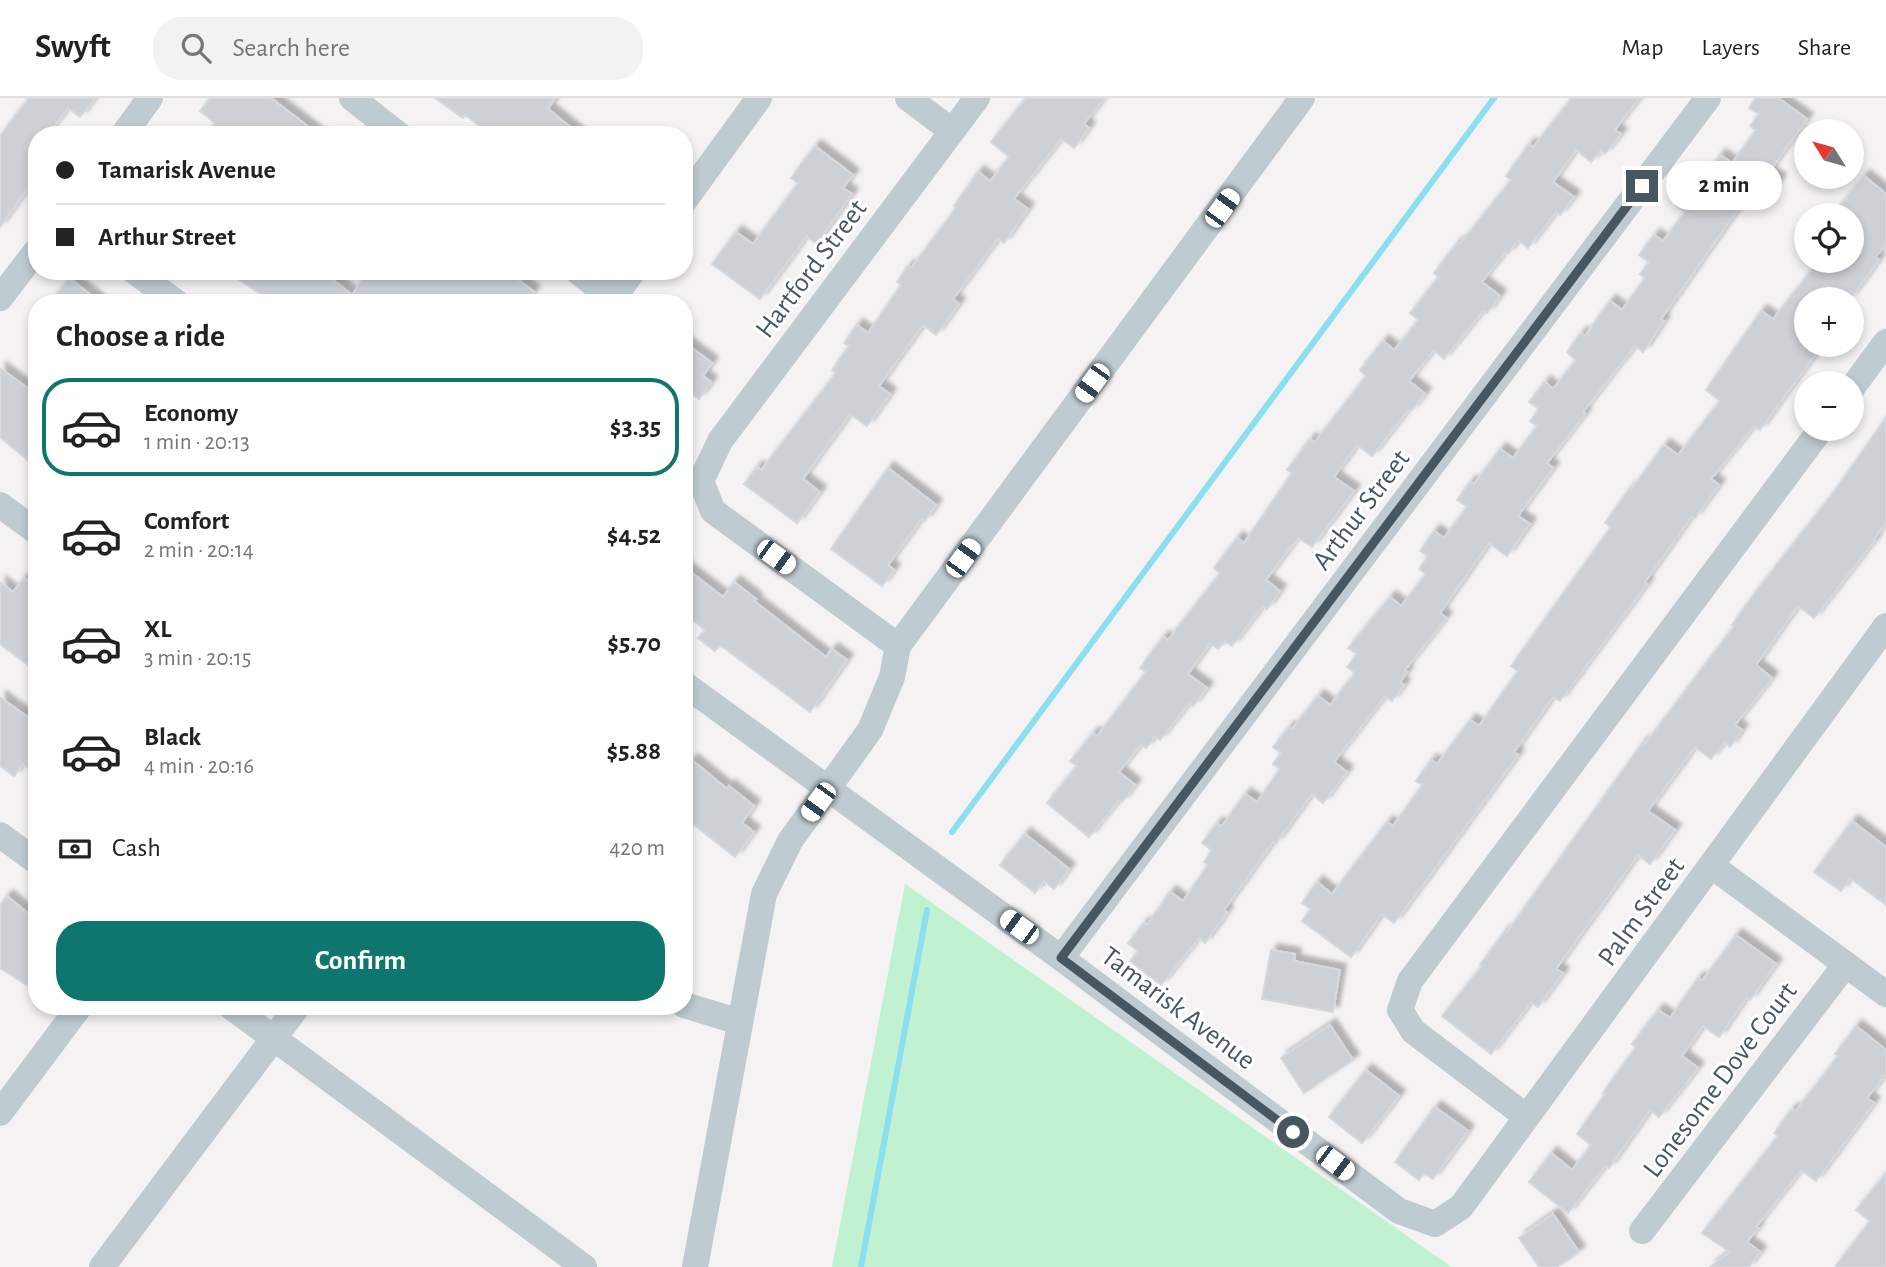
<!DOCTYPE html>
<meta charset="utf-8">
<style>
:root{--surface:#fff;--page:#f2f2f2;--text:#222;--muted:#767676;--line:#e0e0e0;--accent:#0f766e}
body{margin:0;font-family:"Alegreya Sans",sans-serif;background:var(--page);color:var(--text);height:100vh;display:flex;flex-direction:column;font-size:26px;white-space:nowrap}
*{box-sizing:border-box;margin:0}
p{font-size:23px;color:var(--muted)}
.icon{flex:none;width:38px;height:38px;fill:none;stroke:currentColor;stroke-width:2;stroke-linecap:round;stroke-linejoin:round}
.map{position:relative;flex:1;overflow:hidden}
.side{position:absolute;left:28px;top:196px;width:665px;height:721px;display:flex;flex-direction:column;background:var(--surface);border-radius:28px;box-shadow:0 4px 10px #0003}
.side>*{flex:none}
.top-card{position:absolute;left:28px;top:28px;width:665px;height:154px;border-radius:28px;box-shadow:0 4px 10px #0003;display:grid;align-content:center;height:154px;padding:0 28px;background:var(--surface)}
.needle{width:46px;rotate:307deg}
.fabs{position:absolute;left:1794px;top:21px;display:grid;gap:14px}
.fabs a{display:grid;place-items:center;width:70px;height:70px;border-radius:50%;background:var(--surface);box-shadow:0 4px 10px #0003;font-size:35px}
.end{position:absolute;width:32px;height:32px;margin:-16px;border:9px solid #485660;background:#fff;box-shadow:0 0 0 4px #fff}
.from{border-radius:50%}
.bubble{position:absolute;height:49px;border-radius:24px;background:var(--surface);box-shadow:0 4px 10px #0003;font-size:23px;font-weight:600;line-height:49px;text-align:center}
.car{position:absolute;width:21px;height:42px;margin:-21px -10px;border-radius:9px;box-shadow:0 0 5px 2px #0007;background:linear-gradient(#fff 24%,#345 0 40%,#fff 0 76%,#345 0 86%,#fff 0)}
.top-card b{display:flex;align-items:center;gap:24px;height:66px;font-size:26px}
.top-card b+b{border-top:2px solid var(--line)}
.top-card i{width:18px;height:18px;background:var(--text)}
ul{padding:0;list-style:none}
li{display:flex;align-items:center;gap:21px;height:98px;margin:0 14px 10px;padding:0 14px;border:4px solid transparent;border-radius:28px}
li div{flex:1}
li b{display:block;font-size:26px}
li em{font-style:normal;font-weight:600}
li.current{border-color:var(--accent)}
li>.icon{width:63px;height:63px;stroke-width:1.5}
h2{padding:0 28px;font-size:32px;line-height:84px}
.pay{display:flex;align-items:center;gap:18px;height:77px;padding:0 28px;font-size:26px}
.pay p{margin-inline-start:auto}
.action{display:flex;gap:14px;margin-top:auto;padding:14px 28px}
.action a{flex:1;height:80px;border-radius:28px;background:var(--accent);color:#fff;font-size:28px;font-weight:600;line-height:80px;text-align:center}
header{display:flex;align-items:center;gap:42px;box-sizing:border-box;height:98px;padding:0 35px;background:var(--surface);border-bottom:2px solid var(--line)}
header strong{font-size:33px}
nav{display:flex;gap:38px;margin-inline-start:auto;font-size:24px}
.search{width:490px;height:63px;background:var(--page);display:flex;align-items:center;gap:18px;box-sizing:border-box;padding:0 24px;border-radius:28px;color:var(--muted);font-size:26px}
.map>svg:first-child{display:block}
.green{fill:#c0f2d1}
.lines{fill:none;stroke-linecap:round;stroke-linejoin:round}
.stream{stroke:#8cdff0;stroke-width:6}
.building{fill:#cdd1d6;stroke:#d5d8dd;stroke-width:2;filter:url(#shadow)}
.minor{stroke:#bfcad1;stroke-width:26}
.route{stroke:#485660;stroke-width:9}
.labels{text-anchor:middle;stroke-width:6;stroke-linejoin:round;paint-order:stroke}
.street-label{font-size:28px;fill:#485660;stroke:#fff}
</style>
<header>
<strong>Swyft</strong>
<div class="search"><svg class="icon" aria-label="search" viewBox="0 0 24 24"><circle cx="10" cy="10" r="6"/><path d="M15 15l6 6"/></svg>Search here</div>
<nav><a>Map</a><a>Layers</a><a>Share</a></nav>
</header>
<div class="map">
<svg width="1886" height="1169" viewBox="0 0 1886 1169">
<defs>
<filter id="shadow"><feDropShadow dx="6" dy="-6" stdDeviation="2" flood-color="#0004"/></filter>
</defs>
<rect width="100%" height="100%" fill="#f4f2f2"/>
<path class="green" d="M905,786L1443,1163L1451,1169H832Z"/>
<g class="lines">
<path class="stream" d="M952,734L1494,0
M861,1169L927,812"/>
</g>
<path class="building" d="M29,0H95L80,19L68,10L47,37H37V72L30,81L33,83L0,129V38Z
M210,0H271L319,37H206L215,25L200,13Z
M435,0H555L548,11L580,37H492L465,17L463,20Z
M1026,0H1104L1084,26L1089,30L1074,50L1061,41L1014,101L1028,111L1004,145L998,141L953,201L959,206L936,237L923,227L879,288L890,296L867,328L850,316L803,381L820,394L797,425L744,386L757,369L761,372L836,275L832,272L849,248L844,245L857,227L868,235L901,187L897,184L908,168L911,170L956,110L954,108L978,74L990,83L1009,59L991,44Z
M1572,0H1639L1615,32L1621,36L1605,56L1601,52L1591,64L1576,52L1553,84L1574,99L1560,117L1556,114L1528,150L1518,142L1508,156L1505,154L1482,184L1500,198L1487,215L1483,213L1444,261L1434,252L1409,283L1425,296L1411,313L1409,311L1372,358L1357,347L1334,379L1354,393L1312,449L1299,440L1290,450L1266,482L1280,493L1267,511L1263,508L1232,548L1225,543L1218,551L1210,545L1188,576L1207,590L1193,608L1189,605L1160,642L1155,638L1146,650L1141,646L1119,674L1135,687L1122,704L1119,702L1089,739L1047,705L1077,668L1070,663L1093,635L1097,638L1146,574L1140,570L1163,539L1168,542L1220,475L1214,470L1237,440L1244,445L1292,375L1287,372L1310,341L1314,345L1366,278L1360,272L1383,243L1394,252L1419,222L1410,215L1439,179L1434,175L1457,145L1459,147L1511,82L1506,78L1529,46L1533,49Z
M1756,0H1778L1807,21L1769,74L1780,82L1765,103L1757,97L1751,105L1745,101L1661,221L1664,223L1643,254L1635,248L1583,314L1585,316L1547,365L1553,370L1518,418L1530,426L1507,458L1489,445L1440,515L1446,520L1405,572L1407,574L1400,584L1404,587L1392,603L1385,598L1334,664L1347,674L1323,705L1312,696L1276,745L1273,744L1224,812L1227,814L1205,845L1199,840L1161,887L1130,863L1138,853L1128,845L1144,825L1147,827L1170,794L1183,803L1208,767L1204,764L1212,752L1202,745L1217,725L1221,729L1245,696L1257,704L1280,671L1273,666L1281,655L1273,649L1289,629L1292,631L1318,598L1330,607L1355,575L1347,569L1357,556L1348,550L1390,499L1401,508L1426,476L1419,471L1428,458L1420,453L1434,433L1444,440L1467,409L1457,402L1470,384L1474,386L1500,351L1513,360L1537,328L1530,323L1539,311L1529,304L1545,284L1553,291L1576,262L1567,254L1581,235L1585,238L1610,203L1622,212L1645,180L1640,176L1649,164L1639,157L1654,137L1663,143L1685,114L1676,107L1690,88L1695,91L1720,57L1732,65L1756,32L1750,28L1759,16L1749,10Z
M815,48L853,77L843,90L852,96L816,146L807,138L760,201L712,166L736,134L753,146L798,85L791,80Z
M1864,78L1886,96V146L1875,159L1879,162L1850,201H1806V247L1817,254L1760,332L1754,328L1711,381L1719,387L1695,420L1692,418L1645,484L1647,486L1560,603L1553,599L1514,654L1518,657L1428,780L1394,825L1382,816L1351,859L1302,823L1311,811L1302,805L1317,784L1332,796L1387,724L1393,728L1422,687L1416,683L1431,662L1437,666L1470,622L1479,628L1518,573L1511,568L1611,429L1605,425L1630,390L1631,392L1664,347L1678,357L1720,303L1706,292L1761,213L1773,221L1819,163H1852V117H1843L1836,112Z
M226,173H322L352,197L369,173H507L534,194L525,205H274Z
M69,180L101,205H50Z
M684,244L712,265L703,278L711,284L699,301L684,290Z
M0,270L37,297V355L30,364L0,339Z
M1886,320V425L1874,441L1875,442L1814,520L1798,508L1756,567L1772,580L1735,627L1742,632L1730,649L1725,644L1711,661L1695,649L1648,713L1675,732L1650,766L1638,757L1556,871L1563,875L1538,909L1531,904L1491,956L1442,918L1482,868L1480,867L1505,833L1507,834L1643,644L1645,646L1734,528L1732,527L1754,496L1833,395Z
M888,370L936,407L925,423L922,420L888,467L894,472L882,488L831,451Z
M684,469L723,499L734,484L756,501L754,503L826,559L832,551L847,562L810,614L720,547L715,553L698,540L705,532L684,515Z
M24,480L37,491V574L0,546V484L13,494Z
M0,599L37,626V676L23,666L14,678L0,668Z
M692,662L727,691L729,688L754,708L742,725L754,734L735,759L684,719V672Z
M1852,723L1886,749V807L1850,780L1841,793L1814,774Z
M1025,736L1069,771L1054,791L1044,783L1035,795L1000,767Z
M7,798L37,823V894L0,870V807Z
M1736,837L1776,866L1750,902L1747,899L1719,939L1703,928L1682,958L1698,970L1659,1019L1650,1012L1609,1070L1606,1067L1568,1115L1529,1084L1551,1055L1572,1072L1591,1047L1577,1036L1605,996L1603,995L1636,949L1632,946L1658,912L1670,920L1698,880L1702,883Z
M1271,852L1295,856L1294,863L1340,872L1333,914L1262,901Z
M1330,927L1353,962L1304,995L1281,960Z
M1856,928L1886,952V976L1867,1000L1874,1005L1816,1083L1801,1072L1756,1129L1758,1130L1747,1144L1760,1154L1749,1169H1710L1730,1154L1702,1135L1778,1038L1774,1035L1792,1011L1795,1014L1838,958L1835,956Z
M1366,972L1399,998L1362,1045L1329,1019Z
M1435,1009L1468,1033L1433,1081L1424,1075L1419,1082L1395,1064Z
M1886,1075V1169H1835L1870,1123L1856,1112Z
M1553,1116L1579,1154L1557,1169H1539L1519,1140Z"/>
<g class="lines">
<path class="minor" d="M352,0L399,37
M908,0L952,33
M123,37L150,0
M684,103L759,0
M134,173L177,205
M577,173L613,201
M0,200L37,152
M610,205L633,173
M1852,290L1886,244
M0,407L37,434
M898,548L713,413L701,383L720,343L977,0
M684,586L1061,860L1399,1113L1435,1126L1461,1109L1886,528
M0,737L37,764
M1712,768L1886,896
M1061,860L1708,0
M684,907L740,924
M230,908L584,1169
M0,1015L80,908
M1527,1019L1413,933L1400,912L1410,883L1821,331
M1642,1133L1846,866
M102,1169L298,908
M695,1169L764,796L790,743L870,632L892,579L898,548L1302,0"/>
</g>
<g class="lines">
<path class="route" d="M1293,1034L1061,860L1642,88"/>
</g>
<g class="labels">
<g class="street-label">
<text transform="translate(810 170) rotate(-53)" y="10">Hartford Street</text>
<text transform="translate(1360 411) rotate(-53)" y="10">Arthur Street</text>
<text transform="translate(1640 813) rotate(-54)" y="10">Palm Street</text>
<text transform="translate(1179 909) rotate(37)" y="10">Tamarisk Avenue</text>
<text transform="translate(1719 981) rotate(-53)" y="10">Lonesome Dove Court</text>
</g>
</g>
</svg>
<div class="fabs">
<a><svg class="needle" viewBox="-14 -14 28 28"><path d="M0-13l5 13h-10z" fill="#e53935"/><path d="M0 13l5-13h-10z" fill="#767676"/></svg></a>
<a><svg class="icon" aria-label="locate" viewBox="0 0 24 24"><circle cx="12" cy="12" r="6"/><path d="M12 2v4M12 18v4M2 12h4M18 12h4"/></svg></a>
<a>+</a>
<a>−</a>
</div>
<i class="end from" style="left:1293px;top:1034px"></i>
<i class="end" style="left:1642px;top:88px"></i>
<div class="bubble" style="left:1666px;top:63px;width:116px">2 min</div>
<i class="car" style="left:1222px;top:110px;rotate:36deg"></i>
<i class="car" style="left:1092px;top:285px;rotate:216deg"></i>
<i class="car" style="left:776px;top:459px;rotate:126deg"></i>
<i class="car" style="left:963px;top:460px;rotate:36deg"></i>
<i class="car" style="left:818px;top:704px;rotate:216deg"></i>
<i class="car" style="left:1019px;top:829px;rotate:306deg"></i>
<i class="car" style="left:1335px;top:1065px;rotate:127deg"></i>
<div class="top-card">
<b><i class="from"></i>Tamarisk Avenue</b>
<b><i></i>Arthur Street</b>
</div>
<section class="side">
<h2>Choose a ride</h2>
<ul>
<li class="current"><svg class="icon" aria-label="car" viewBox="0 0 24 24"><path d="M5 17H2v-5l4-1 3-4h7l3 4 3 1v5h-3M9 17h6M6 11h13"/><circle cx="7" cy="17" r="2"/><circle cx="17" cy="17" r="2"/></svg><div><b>Economy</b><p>1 min · 20:13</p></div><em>$3.35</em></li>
<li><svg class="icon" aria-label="car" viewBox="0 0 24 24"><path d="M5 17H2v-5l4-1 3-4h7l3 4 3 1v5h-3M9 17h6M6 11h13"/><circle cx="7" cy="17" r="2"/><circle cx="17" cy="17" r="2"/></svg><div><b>Comfort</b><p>2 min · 20:14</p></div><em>$4.52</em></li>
<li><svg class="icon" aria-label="car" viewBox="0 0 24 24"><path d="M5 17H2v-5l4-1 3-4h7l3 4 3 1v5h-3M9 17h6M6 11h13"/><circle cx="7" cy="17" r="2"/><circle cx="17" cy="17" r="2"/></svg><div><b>XL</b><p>3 min · 20:15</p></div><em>$5.70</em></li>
<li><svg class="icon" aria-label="car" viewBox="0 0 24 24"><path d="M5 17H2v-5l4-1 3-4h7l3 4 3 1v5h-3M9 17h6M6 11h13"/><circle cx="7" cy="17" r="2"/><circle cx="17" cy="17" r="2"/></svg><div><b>Black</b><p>4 min · 20:16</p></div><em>$5.88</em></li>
</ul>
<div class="pay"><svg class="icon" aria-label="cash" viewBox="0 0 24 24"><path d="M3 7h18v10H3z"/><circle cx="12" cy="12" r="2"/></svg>Cash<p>420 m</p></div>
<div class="action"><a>Confirm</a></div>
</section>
</div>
